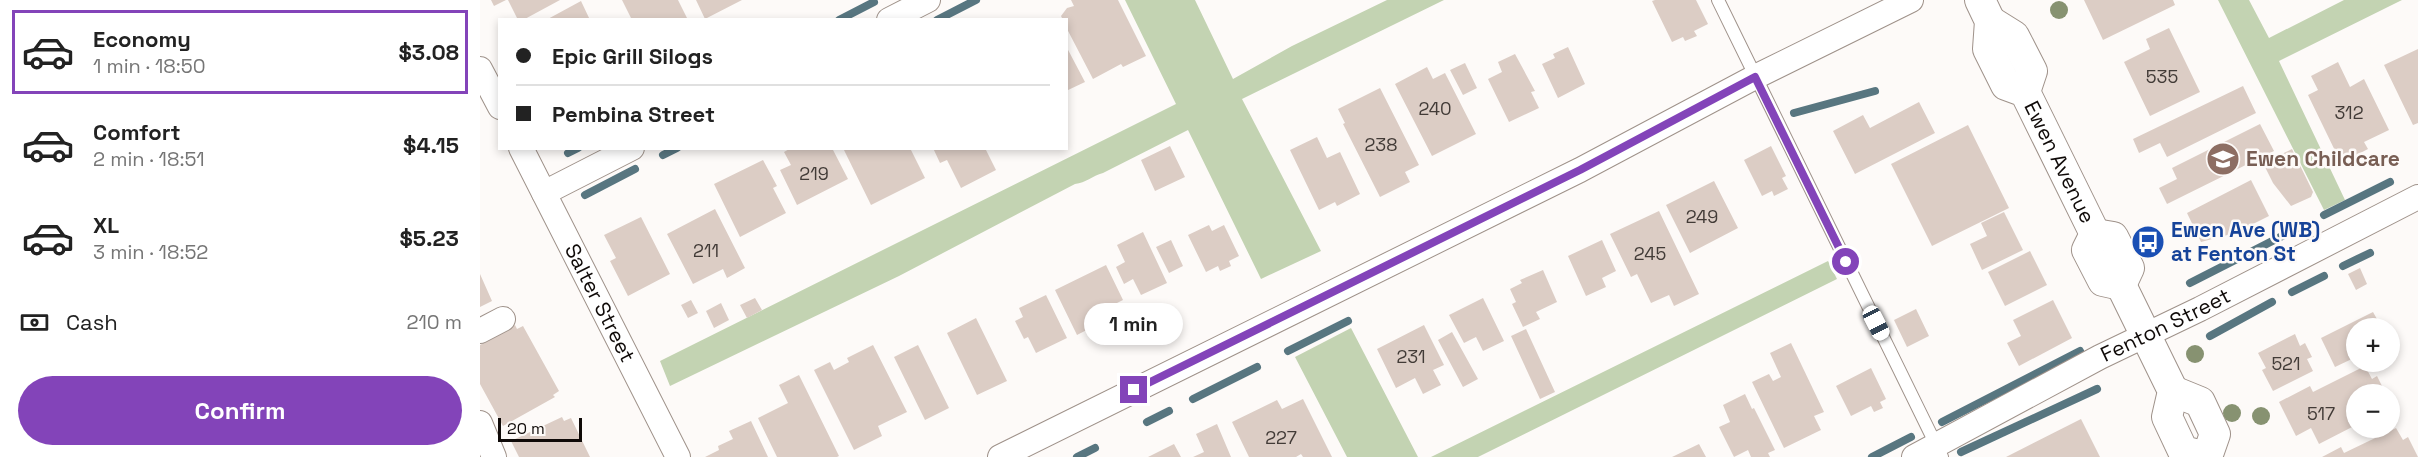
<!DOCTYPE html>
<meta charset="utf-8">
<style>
:root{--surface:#fff;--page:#f6f6f6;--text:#222;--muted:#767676;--line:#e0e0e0;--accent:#8344b9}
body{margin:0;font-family:"Space Grotesk",sans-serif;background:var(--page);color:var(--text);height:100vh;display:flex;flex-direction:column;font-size:22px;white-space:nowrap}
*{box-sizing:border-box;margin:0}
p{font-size:20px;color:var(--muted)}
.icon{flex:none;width:33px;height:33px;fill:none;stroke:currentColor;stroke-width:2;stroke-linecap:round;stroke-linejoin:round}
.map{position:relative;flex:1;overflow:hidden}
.details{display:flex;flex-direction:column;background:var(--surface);width:480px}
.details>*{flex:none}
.hud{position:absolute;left:18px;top:18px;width:570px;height:132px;border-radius:0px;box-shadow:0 3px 9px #0003;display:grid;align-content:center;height:132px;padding:0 18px;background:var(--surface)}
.buttons{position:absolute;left:1866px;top:318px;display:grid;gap:12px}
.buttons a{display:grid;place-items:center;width:54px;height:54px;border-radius:50%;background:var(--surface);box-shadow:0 3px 9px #0003;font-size:30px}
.scale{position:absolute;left:18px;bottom:15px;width:84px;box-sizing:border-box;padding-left:6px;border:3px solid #0f0a08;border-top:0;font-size:16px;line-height:21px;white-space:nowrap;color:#0f0a08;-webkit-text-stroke:4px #fdfaf8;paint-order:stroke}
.end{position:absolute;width:27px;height:27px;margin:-14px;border:8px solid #8344b9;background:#fff;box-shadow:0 0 0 3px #fff}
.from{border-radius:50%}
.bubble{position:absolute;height:42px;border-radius:21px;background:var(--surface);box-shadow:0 3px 9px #0003;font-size:20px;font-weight:600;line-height:42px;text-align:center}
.car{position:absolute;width:18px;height:36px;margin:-18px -9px;border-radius:8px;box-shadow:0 0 4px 2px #0007;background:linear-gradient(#fff 24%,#345 0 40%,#fff 0 76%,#345 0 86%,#fff 0)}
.hud b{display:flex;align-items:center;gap:21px;height:57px;font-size:22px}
.hud b+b{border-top:2px solid var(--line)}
.hud i{width:15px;height:15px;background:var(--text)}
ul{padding:10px 0 0;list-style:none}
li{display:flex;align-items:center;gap:18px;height:84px;margin:0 12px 9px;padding:0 6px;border:3px solid transparent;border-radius:0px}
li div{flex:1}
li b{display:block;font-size:22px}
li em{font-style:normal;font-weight:600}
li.selected{border-color:var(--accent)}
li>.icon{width:54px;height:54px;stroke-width:1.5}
.pay{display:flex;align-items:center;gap:15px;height:66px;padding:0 18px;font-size:22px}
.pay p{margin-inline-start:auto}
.primary-button{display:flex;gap:12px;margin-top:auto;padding:12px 18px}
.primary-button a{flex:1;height:69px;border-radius:36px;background:var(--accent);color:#fff;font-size:24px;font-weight:600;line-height:69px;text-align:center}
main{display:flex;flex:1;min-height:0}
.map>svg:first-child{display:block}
.green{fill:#c3d3b2}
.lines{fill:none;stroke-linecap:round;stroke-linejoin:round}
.stream{stroke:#587680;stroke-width:8}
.building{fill:#dccdc5}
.service-casing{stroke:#9f928a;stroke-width:14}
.minor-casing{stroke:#9f928a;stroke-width:26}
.tertiary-casing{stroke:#9f928a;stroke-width:32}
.service{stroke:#fff;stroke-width:12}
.minor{stroke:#fff;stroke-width:24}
.tertiary{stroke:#fff;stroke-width:30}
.tree{fill:#879271}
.route{stroke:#8344b9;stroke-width:8}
.labels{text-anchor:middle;stroke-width:5;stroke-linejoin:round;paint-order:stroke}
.number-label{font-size:18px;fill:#423b37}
.education-label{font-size:21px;font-weight:bold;fill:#785e54;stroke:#fdfaf8;text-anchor:start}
.street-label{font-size:21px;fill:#0f0a08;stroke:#fdfaf8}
.transit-label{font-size:21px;font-weight:bold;fill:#164399;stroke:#fdfaf8;text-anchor:start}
</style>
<main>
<section class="details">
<ul>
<li class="selected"><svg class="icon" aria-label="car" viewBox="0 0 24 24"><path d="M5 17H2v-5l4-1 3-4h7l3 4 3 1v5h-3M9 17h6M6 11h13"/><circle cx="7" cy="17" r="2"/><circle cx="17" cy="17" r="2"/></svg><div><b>Economy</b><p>1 min · 18:50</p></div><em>$3.08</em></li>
<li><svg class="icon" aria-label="car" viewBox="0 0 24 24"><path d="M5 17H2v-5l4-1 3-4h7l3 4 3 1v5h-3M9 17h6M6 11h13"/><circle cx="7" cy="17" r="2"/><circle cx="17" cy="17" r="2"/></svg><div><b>Comfort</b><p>2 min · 18:51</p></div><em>$4.15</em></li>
<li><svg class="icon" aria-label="car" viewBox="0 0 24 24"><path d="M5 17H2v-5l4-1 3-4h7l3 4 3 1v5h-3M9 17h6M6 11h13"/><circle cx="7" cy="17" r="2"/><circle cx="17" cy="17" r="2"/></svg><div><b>XL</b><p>3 min · 18:52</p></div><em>$5.23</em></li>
</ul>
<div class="pay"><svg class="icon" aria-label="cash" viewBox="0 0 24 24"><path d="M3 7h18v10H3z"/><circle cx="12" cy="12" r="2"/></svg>Cash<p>210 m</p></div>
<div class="primary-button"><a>Confirm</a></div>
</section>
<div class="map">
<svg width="1938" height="457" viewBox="0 0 1938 457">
<rect width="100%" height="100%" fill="#fdfaf8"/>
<path class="green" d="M645,0H715L753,79L812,46L907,0H964L762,99L841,251L781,279L708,130L623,173C612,176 606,183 595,184L419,276L190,386L180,361L696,104Z
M1738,0H1769L1789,38L1864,0H1922L1799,61L1865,200L1844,210Z
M1348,261L1357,279L998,457H951Z
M871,328L938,457H867L815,357Z"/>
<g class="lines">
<path class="stream" d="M359,20L394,2
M457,20L496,0
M1314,113L1395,91
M88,153L98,148
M183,155L197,148
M105,195L155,169
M1844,215L1910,182
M1863,266L1890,253
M1710,283L1816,229
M1812,292L1844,276
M1730,336L1792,302
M808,351L868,321
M713,399L777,367
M667,422L689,411
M1462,422L1600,351
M1481,452L1617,389
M597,457L615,448
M1392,457L1431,437"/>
</g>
<path class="building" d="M11,0H26L14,6Z
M28,0H80L43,20H38Z
M142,0H198L208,20H152Z
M216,0H262L225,19Z
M591,0H638L666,56L643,67L641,64L613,79L586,27V20H583L581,16L587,8L594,6Z
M1175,0H1216L1228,24L1214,31L1217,36L1205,41L1203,37L1192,42L1172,1Z
M1604,0H1693L1695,5L1623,40Z
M101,1L110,20H66Z
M1689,28L1720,92L1670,116L1644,62L1670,49L1666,39Z
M586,46L605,82L586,91Z
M1088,47L1105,84L1078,98L1062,64L1075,58L1073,54Z
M1938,49V123L1933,125L1904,65Z
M1035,54L1055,91L1051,92L1059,108L1029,122L1008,79L1022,72L1018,62Z
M1858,62L1870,87L1884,79L1909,130L1884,142L1888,149L1861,163L1828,95L1838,90L1831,76Z
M985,63L997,88L983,95L970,70Z
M947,67L953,79L965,73L996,134L952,156L915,84Z
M1763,86L1776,113L1687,157L1680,143L1659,153L1653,139Z
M900,88L939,165L925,172L930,182L900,197L863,124L865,123L858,109Z
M1439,102L1455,133L1375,174L1353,131L1383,115L1390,128Z
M1780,124L1794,151L1687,204L1679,188L1697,179L1692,168Z
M1488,125L1529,208L1452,246L1411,164Z
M837,137L847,158L860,152L880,194L857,206L855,202L839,210L810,150Z
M690,146L705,177L675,191L661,160Z
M1291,146L1306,176L1302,178L1308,189L1294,196L1292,191L1282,196L1264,160Z
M311,148H352L368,179L317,205L300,170L311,165L304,152Z
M363,148H430L445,178L391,205Z
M453,148H505L516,170L481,188L467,160L460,163Z
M1812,149L1833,192L1831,197L1811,206L1793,183L1783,163Z
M283,160L297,186L293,188L306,213L260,237L234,184Z
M1771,180L1789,216L1755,233L1721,242L1707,213Z
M1234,181L1258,228L1210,253L1186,205Z
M235,209L265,268L247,278L243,269L213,284L187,234Z
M1179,211L1219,294L1194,306L1189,295L1171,303L1157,274L1151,277L1130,234Z
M1524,212L1543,250L1502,270L1490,244L1507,236L1501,223Z
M161,217L190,274L148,296L130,261L136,258L124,235Z
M729,225L732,231L744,225L759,256L749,261L751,266L740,271L738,266L726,272L708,235Z
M663,232L687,283L661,295L653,279L644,284L636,267L645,262L637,245Z
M691,240L703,266L689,273L676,247Z
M1122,240L1136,271L1122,278L1126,287L1106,296L1088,256Z
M1550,251L1567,285L1525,306L1508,272Z
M626,265L643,300L619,312L624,321L597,335L575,290Z
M1880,268L1887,284L1876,290L1868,274Z
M1063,270L1077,302L1056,312L1060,319L1043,327L1032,304L1036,302L1030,289L1042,283L1040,280Z
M0,274L12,301L0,307Z
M566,295L587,338L556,353L548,337L544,339L535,321L543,317L539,308Z
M275,298L282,310L267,318L260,305Z
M1003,298L1024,341L1003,351L996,337L984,343L969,315Z
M211,300L218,313L208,318L201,305Z
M1573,300L1592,338L1539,366L1527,343L1541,336L1533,320Z
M241,303L249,320L234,328L226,311Z
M1436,309L1449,336L1427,347L1414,320Z
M1893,312L1902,328H1876V357L1855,367L1841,338Z
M496,318L527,381L497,395L467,333Z
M35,325L37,329L43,326L79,391L73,395L75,397L23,426L0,384V345Z
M944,325L964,365L953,370L961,385L943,394L935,378L916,388L897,349Z
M1046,329L1075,392L1060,399L1031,336Z
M972,332L998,379L983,387L958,340Z
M1815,334L1820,346L1825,343L1832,357L1827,359L1833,371L1793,391L1782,370L1786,368L1778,353Z
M1311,343L1344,412L1334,416L1341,430L1304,448L1272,382L1289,374L1293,381L1301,377L1290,353Z
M393,345L427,412L398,426L402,436L374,450L334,370L350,362L354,370L369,362L367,358Z
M438,345L469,408L445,420L414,357Z
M1885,366L1892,379L1897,376L1906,394H1876V425L1839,444L1831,428L1816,436L1799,402L1830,386L1833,392Z
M1391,368L1406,399L1400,402L1403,408L1394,412L1391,406L1371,416L1356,386Z
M319,375L359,456L357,457H297L278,418L308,403L299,385Z
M1265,394L1272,409L1274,408L1295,450L1288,453L1290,457H1271L1268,450L1254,457L1239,427L1250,422L1243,405Z
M823,399L852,457H823L821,454L816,457H769L752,422L797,400L802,409Z
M82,417L84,421L91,418L110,457H39L31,441Z
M1601,419L1620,457H1526Z
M271,421L288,457H225L239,450L238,446L253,439L249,431Z
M737,424L751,457H713L724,452L716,434Z
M1916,428L1923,440L1928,437L1938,457H1842L1861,447L1864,453Z
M694,444L701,457H668Z
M1219,444L1226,457H1192Z"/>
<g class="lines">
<g class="service-casing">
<path id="service" d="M1238,0L1462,457"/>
</g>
<g class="minor-casing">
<g id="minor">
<path d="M409,20L448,0"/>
<path d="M0,69L20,107"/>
<path id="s1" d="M41,148L198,457"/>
<path d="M64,193L152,148"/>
<path d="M0,331L23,319"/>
<path d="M0,423L14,457"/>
<path d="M520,457L1100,170L1275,77L1431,0"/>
<path id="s2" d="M1434,457L1620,357L1720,309L1938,197"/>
</g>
</g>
<g class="tertiary-casing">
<g id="tertiary">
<path id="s3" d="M1500,0L1510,21L1508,49L1526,85L1545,92L1615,234"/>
<path d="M1510,21L1534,36L1552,71L1545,92"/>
<path d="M1615,234L1633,237L1649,268L1641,285"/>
<path d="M1615,234L1607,250L1623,281L1641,285"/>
<path d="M1641,285L1693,391L1687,417L1703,451L1727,457"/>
<path d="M1693,391L1720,402L1735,434L1727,457"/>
</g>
</g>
<use href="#service" class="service"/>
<use href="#minor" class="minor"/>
<use href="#tertiary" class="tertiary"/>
</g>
<g class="tree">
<circle cx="1579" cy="10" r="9"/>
<circle cx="1715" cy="354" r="9"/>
<circle cx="1752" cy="413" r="9"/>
<circle cx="1781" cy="416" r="9"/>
</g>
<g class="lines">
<path class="route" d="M654,390L1100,170L1275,77L1366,262"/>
</g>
<defs>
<g id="school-disc" transform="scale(1.725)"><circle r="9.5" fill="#8d6e63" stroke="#fdfaf8"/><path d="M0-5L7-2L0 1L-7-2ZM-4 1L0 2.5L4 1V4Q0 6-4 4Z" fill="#fff"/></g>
<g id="bus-disc" transform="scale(1.725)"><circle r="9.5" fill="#1a4fb4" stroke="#fdfaf8"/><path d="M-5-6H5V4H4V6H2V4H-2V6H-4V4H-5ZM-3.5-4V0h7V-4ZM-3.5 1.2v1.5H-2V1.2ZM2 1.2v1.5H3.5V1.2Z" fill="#fff"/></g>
</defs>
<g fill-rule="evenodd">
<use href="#school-disc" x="1743" y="159"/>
<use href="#bus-disc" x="1668" y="242"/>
</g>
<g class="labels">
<g class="number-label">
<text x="1682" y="83">535</text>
<text x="955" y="115">240</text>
<text x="1869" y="119">312</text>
<text x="901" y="151">238</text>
<text x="334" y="180">219</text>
<text x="1222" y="223">249</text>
<text x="226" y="257">211</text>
<text x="1170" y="260">245</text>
<text x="931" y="363">231</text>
<text x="1806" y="370">521</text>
<text x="1841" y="420">517</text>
<text x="801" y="444">227</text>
</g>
<g class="education-label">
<text x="1766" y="166">Ewen Childcare</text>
</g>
<g class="street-label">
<text dy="7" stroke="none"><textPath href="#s3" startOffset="190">Ewen Avenue</textPath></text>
<text dy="7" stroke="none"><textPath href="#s1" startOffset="174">Salter Street</textPath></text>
<text dy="7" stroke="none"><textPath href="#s2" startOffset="284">Fenton Street</textPath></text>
</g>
<g class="transit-label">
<text x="1691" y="237">Ewen Ave (WB)<tspan x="1691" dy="24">at Fenton St</tspan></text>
</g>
</g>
</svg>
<div class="buttons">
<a>+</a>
<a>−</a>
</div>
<div class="scale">20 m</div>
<i class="end from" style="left:1366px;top:262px"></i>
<i class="end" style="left:654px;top:390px"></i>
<div class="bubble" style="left:604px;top:303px;width:99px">1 min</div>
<i class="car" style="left:1396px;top:323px;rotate:153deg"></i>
<div class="hud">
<b><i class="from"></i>Epic Grill Silogs</b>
<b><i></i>Pembina Street</b>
</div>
</div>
</main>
